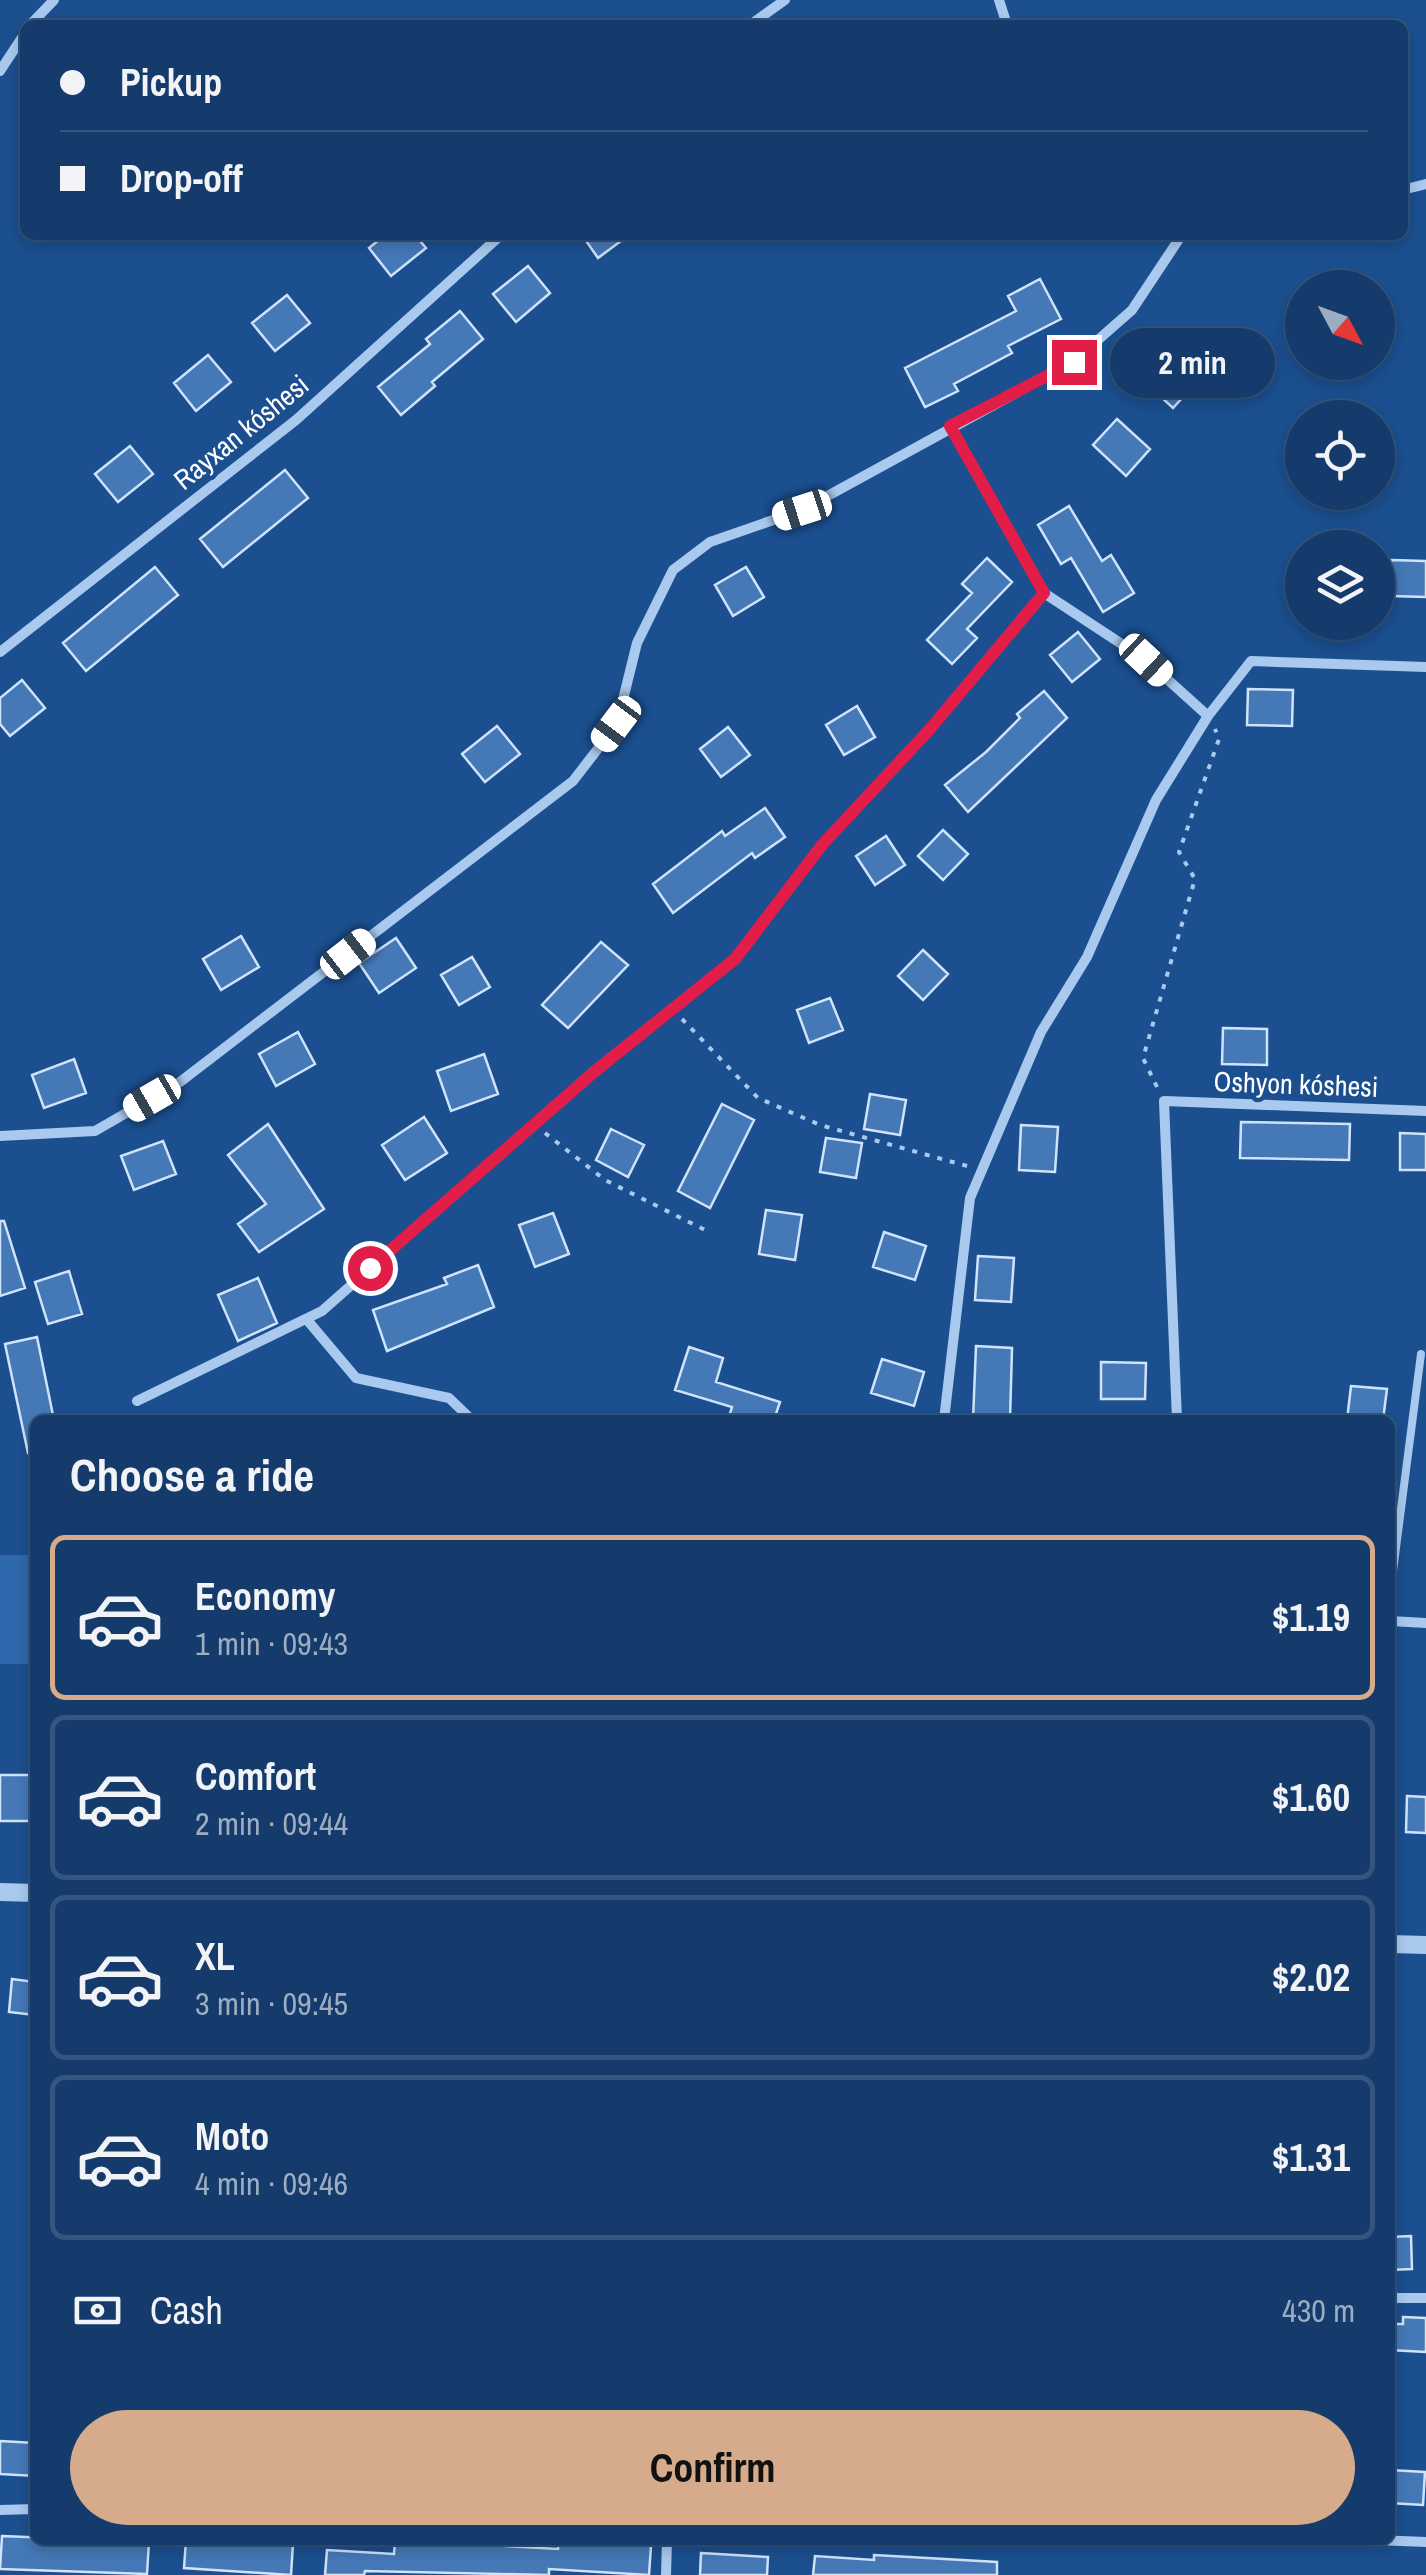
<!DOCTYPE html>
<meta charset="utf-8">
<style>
:root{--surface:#143b6b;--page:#214673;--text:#f1f3f6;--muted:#9dadc1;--line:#33557e;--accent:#d6ab8b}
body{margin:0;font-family:"Archivo Narrow",sans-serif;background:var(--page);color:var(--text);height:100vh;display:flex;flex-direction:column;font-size:38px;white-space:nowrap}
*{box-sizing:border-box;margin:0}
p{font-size:32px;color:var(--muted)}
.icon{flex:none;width:55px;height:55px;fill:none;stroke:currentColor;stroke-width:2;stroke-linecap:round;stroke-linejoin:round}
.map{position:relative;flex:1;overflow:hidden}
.drawer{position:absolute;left:30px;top:1415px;width:1365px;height:1130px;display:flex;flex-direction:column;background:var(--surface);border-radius:15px;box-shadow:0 5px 15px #0003,0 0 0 2px var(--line)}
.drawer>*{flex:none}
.top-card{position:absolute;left:20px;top:20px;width:1388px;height:220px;border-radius:15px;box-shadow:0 5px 15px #0003,0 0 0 2px var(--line);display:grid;align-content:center;height:220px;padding:0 40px;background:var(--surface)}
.needle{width:65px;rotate:131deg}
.buttons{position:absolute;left:1285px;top:270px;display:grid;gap:20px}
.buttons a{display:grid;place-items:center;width:110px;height:110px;border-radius:50%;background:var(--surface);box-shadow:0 5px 15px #0003,0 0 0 2px var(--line);font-size:50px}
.end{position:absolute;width:45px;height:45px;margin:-22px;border:12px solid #e11d48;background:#fff;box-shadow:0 0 0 5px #fff}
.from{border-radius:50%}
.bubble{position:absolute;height:70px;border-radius:35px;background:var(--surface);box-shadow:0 5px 15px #0003,0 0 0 2px var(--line);font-size:32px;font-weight:700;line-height:70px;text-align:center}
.car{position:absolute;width:30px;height:60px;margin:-30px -15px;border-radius:12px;box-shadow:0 0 8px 2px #0007;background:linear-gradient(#fff 24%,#345 0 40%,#fff 0 76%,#345 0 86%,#fff 0)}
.top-card b{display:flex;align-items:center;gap:35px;height:95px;font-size:38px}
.top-card b+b{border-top:2px solid var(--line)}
.top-card i{width:25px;height:25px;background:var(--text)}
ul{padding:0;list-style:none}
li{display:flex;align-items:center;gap:30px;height:165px;margin:0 20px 15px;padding:0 20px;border:5px solid var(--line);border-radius:15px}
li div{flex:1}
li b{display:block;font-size:38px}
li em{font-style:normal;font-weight:700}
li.on{border-color:var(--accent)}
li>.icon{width:90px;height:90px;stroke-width:1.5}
h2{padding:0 40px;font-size:45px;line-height:120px}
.pay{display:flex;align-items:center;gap:25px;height:110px;padding:0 40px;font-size:38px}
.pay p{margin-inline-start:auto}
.primary-button{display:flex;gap:20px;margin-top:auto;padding:20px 40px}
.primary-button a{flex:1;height:115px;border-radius:60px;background:var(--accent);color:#111;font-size:40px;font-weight:700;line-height:115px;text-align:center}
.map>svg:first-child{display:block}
.green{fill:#2e69ad}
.building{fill:#4478b7;stroke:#cfe3fa;stroke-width:2.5}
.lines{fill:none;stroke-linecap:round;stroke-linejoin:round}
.path{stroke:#a9c9ee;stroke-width:4;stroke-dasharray:5 8;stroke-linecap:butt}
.service{stroke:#a9c9ee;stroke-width:8}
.minor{stroke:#a9c9ee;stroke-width:10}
.tertiary{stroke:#a9c9ee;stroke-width:18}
.route{stroke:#e11d48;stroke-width:12}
.labels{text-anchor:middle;stroke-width:9;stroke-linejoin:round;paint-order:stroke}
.street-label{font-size:28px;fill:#fff;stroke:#1b4f8f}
</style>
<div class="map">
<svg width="1426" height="2575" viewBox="0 0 1426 2575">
<rect width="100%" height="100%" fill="#1b4f8f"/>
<path class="green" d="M0,1555H35V1664H0Z"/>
<path class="building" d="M385,235H415L426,248L391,276L369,248Z
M582,235H629L598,258Z
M528,266L550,293L516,322L493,294Z
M1040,279L1061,319L1008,346L1012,353L954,384L958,391L925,407L905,368L1016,311L1008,296Z
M287,295L310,323L275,351L252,323Z
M460,311L483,339L432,382L435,386L401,415L378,387L430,344L426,339Z
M1177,351L1203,375L1173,408L1147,384Z
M208,355L231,382L196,411L174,383Z
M1117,419L1150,449L1126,476L1093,445Z
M130,446L153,474L118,502L95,474Z
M285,470L308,498L223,567L200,539Z
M1069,506L1102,561L1111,555L1134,593L1103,612L1071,558L1061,564L1038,525Z
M987,558L1012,582L967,629L977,638L952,664L927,640L972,593L962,584Z
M1391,560L1426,561V597L1390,596Z
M155,567L178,595L86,671L63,643Z
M746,567L764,597L733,616L715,585Z
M1078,632L1100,659L1072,682L1050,655Z
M22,680L45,708L10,736L0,724V698Z
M1248,689L1293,690L1292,726L1247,725Z
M1044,691L1067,718L968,812L945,785L986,752L1020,718L1017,714Z
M857,706L875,737L844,755L826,725Z
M497,726L520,754L485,782L462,754Z
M728,727L750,755L721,777L700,749Z
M765,808L785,837L755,858L752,853L673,913L653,884L722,831L725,836Z
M943,830L968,854L943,880L918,856Z
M886,836L905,865L875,885L856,856Z
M241,936L259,967L221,990L203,959Z
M396,938L416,968L379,993L359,963Z
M601,942L628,965L568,1028L542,1005Z
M923,950L948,974L923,1000L898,976Z
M472,957L490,987L459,1005L441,975Z
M830,998L843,1030L809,1043L797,1010Z
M1223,1028L1267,1029V1065L1222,1064Z
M298,1032L315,1064L276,1086L259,1054Z
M484,1054L498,1094L451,1111L437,1071Z
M74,1059L86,1093L44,1108L32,1075Z
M870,1094L906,1100L900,1135L864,1129Z
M722,1104L754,1120L710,1208L678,1191Z
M424,1117L447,1153L405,1180L382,1145Z
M1241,1122L1350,1124L1349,1160L1240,1158Z
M268,1124L324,1209L259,1252L238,1224L266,1204L228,1155Z
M1021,1125L1058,1127L1055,1172L1019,1170Z
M611,1129L644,1145L628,1177L596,1160Z
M1400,1133L1426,1134V1170H1400Z
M826,1138L862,1143L856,1178L820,1172Z
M163,1141L176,1174L134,1190L121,1156Z
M766,1210L802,1215L795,1260L759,1254Z
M553,1213L569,1254L535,1267L519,1225Z
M0,1221H4L25,1288L0,1296Z
M884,1232L926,1246L915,1280L873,1267Z
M978,1256L1014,1258L1011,1302L975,1300Z
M478,1265L494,1307L387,1351L373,1310L447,1284L444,1278Z
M69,1271L82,1314L48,1324L35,1282Z
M258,1278L277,1323L238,1341L218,1295Z
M37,1337L54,1420H35V1452L28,1453L5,1344Z
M976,1346L1012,1348L1010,1420H973Z
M689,1347L723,1358L716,1382L780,1402L774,1420H728L732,1407L675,1390Z
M882,1359L924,1372L914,1406L871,1393Z
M1101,1362L1146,1363L1145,1399H1101Z
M1351,1386L1387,1389L1383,1420H1347Z
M0,1775H35V1821H0Z
M1407,1796L1426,1797V1833L1406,1832Z
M12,1979L35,1982V2015L9,2012Z
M1411,2236L1412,2269L1390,2270V2237Z
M1403,2317L1426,2318V2352L1390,2350V2324H1403Z
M0,2441L35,2443V2476L0,2474Z
M1390,2470L1425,2472L1423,2505L1390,2503Z
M2,2536L149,2542L147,2574L0,2569Z
M186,2540L293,2543L291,2575L184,2568Z
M395,2540L558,2549L559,2540L651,2546L649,2575L549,2569V2575L365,2571L364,2575H325L327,2550L394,2554Z
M701,2553L768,2557L767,2575H700Z
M874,2555L997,2562V2575H813L815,2556L874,2560Z"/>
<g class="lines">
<path class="path" d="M682,1019L758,1098L820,1125L967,1166
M1157,1087L1143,1058L1195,879L1179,852L1219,739L1215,729
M545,1133L605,1180L707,1231"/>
<path class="service" d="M1390,1594L1421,1354"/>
<path class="minor" d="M999,0L1007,25
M30,25L54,0
M750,25L785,0
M0,71L25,33
M1402,190L1426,184
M950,426L1044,593L1146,660L1208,716
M0,652L296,420L501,235
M0,1136L95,1131L180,1082L573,781L617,724L637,643L673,570L710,542L802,510L1074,361L1132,310L1181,236
M308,1321L356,1378L449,1398L472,1420
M137,1401L322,1311L593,1072L735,959L822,845L930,729L1044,593
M944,1420L970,1198L1041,1032L1087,957L1156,800L1208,716L1251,661L1426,667
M1177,1420L1164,1101L1426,1111
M1390,1621L1426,1623
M1390,2298H1426
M0,2510L35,2509
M1376,2540L1426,2542
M666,2575L667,2540"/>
<path class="tertiary" d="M0,1892L35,1893
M1390,1944L1426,1945"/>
</g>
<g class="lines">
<path class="route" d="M370,1268L594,1072L735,959L822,845L930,729L1044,593L950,426L1074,362"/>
</g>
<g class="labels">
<g class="street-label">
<text transform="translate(241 432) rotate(-39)" y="10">Rayxan kóshesi</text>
<text transform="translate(1296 1084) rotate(2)" y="10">Oshyon kóshesi</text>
</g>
</g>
</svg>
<div class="buttons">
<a><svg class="needle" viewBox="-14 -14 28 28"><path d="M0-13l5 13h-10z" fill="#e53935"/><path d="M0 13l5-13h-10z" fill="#9dadc1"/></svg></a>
<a><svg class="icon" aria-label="locate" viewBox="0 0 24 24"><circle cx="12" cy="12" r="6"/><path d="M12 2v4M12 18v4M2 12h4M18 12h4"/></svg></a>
<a><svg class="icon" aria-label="layers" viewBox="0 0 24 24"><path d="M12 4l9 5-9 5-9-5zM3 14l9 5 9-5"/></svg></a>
</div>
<i class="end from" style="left:370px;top:1268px"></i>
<i class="end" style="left:1074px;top:362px"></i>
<div class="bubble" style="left:1110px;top:328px;width:165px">2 min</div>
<i class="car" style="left:802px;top:510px;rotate:252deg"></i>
<i class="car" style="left:1146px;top:660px;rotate:133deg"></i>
<i class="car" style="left:616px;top:724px;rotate:217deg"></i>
<i class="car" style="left:348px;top:954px;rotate:52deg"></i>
<i class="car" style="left:152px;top:1098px;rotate:240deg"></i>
<div class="top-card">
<b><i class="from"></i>Pickup</b>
<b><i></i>Drop-off</b>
</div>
<section class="drawer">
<h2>Choose a ride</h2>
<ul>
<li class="on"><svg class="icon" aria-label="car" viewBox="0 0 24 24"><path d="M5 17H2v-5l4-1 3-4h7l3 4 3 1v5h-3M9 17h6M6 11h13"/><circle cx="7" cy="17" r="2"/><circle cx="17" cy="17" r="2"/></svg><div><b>Economy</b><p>1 min · 09:43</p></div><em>$1.19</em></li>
<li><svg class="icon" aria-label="car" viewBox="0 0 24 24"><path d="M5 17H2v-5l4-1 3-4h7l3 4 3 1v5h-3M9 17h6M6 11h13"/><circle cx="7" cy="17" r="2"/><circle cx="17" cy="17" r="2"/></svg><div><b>Comfort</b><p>2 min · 09:44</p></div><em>$1.60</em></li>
<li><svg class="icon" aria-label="car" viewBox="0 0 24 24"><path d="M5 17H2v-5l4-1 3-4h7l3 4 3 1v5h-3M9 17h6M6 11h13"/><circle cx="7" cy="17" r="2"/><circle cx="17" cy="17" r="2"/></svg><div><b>XL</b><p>3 min · 09:45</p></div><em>$2.02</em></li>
<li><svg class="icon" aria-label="car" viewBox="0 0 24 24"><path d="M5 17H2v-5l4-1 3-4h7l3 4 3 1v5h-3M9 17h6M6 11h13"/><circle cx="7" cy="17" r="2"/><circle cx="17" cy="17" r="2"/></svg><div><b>Moto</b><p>4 min · 09:46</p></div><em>$1.31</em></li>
</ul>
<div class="pay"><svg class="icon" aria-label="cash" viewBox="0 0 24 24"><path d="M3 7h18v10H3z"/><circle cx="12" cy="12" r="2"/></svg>Cash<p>430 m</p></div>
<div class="primary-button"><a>Confirm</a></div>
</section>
</div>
